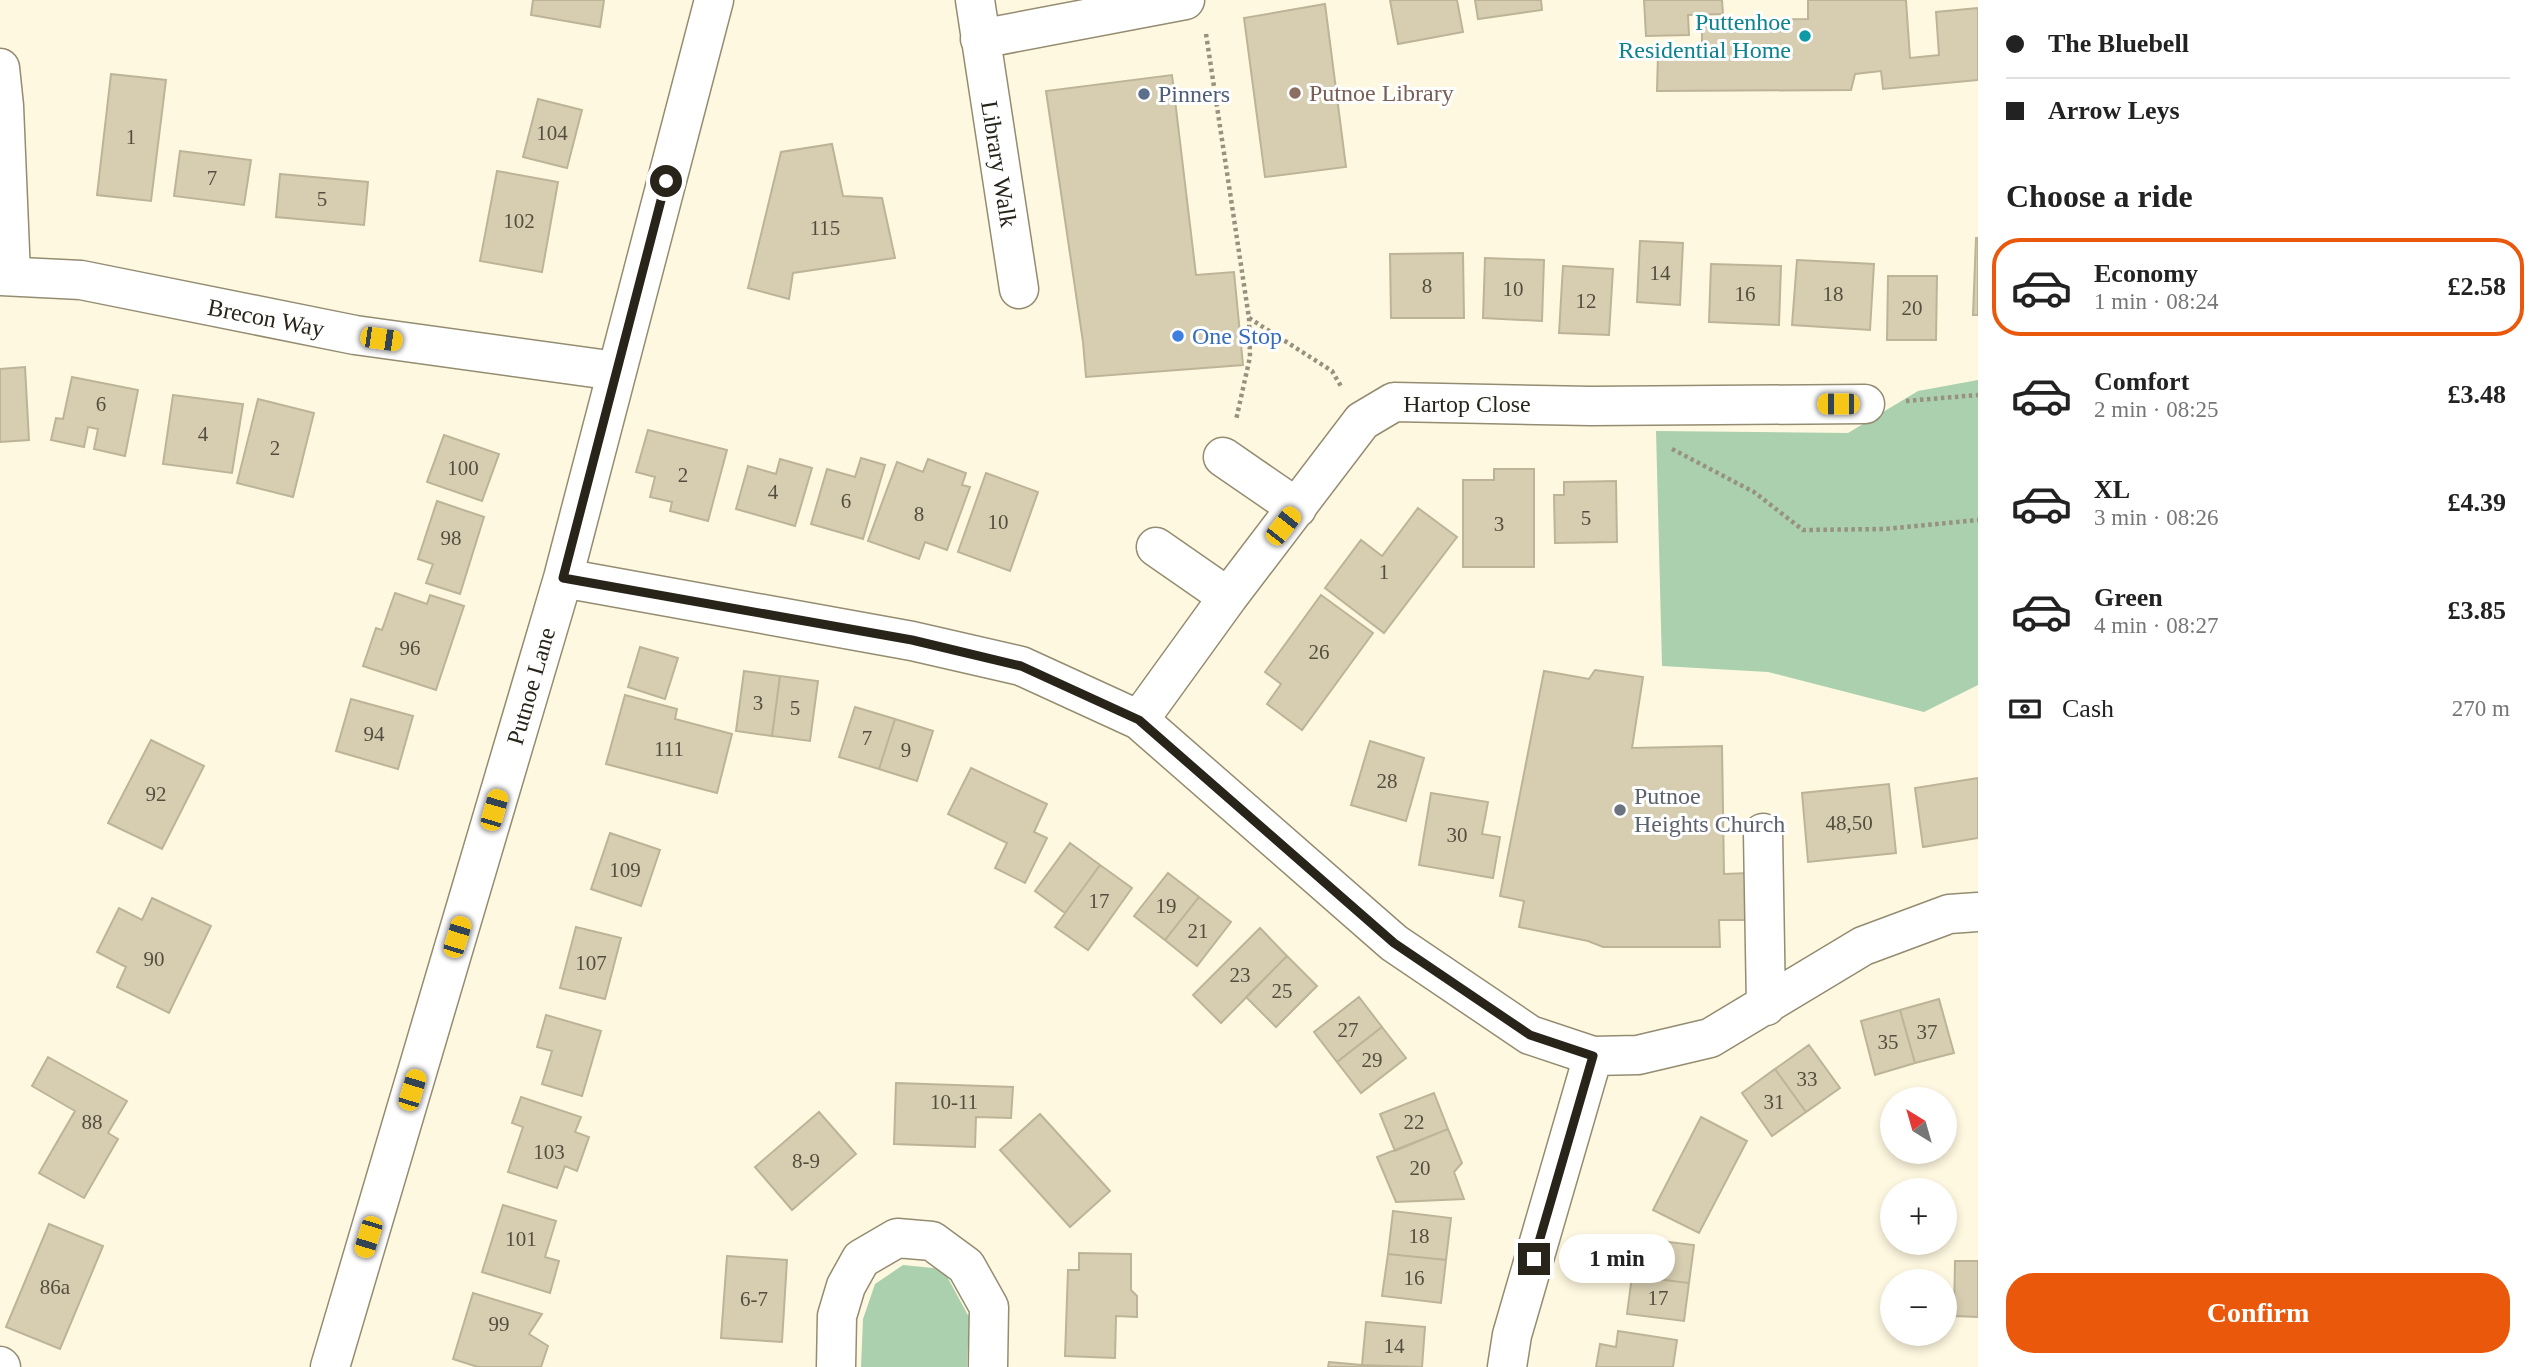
<!DOCTYPE html>
<meta charset="utf-8">
<style>
:root{--surface:#fff;--page:#f2f2f2;--text:#222;--muted:#767676;--line:#e0e0e0;--accent:#ea580c}
body{margin:0;font-family:Georgia,serif;background:var(--page);color:var(--text);height:100vh;display:flex;flex-direction:column;font-size:26px;white-space:nowrap}
*{box-sizing:border-box;margin:0}
p{font-size:23px;color:var(--muted)}
.icon{flex:none;width:38px;height:38px;fill:none;stroke:currentColor;stroke-width:2;stroke-linecap:round;stroke-linejoin:round}
.map{position:relative;flex:1;overflow:hidden}
.details{display:flex;flex-direction:column;background:var(--surface);width:560px}
.details>*{flex:none}
.top-card{display:grid;align-content:center;height:154px;padding:0 28px;background:var(--surface)}
.needle{width:46px;rotate:323deg}
.buttons{position:absolute;left:1880px;top:1087px;display:grid;gap:14px}
.buttons a{display:grid;place-items:center;width:77px;height:77px;border-radius:50%;background:var(--surface);box-shadow:0 4px 10px #0003;font-size:35px}
.end{position:absolute;width:32px;height:32px;margin:-16px;border:9px solid #28241a;background:#fff;box-shadow:0 0 0 4px #fff}
.from{border-radius:50%}
.bubble{position:absolute;height:49px;border-radius:24px;background:var(--surface);box-shadow:0 4px 10px #0003;font-size:23px;font-weight:700;line-height:49px;text-align:center}
.car{position:absolute;width:21px;height:42px;margin:-21px -10px;border-radius:9px;box-shadow:0 0 5px 2px #0007;background:linear-gradient(#f5c518 24%,#345 0 40%,#f5c518 0 76%,#345 0 86%,#f5c518 0)}
.top-card b{display:flex;align-items:center;gap:24px;height:66px;font-size:26px}
.top-card b+b{border-top:2px solid var(--line)}
.top-card i{width:18px;height:18px;background:var(--text)}
ul{padding:0;list-style:none}
li{display:flex;align-items:center;gap:21px;height:98px;margin:0 14px 10px;padding:0 14px;border:4px solid transparent;border-radius:28px}
li div{flex:1}
li b{display:block;font-size:26px}
li em{font-style:normal;font-weight:700}
li.active{border-color:var(--accent)}
li>.icon{width:63px;height:63px;stroke-width:1.5}
h2{padding:0 28px;font-size:32px;line-height:84px}
.pay{display:flex;align-items:center;gap:18px;height:77px;padding:0 28px;font-size:26px}
.pay p{margin-inline-start:auto}
.cta{display:flex;gap:14px;margin-top:auto;padding:14px 28px}
.cta a{flex:1;height:80px;border-radius:28px;background:var(--accent);color:#fff;font-size:28px;font-weight:700;line-height:80px;text-align:center}
main{display:flex;flex:1;min-height:0}
.map>svg:first-child{display:block}
.grass{fill:#abd0ad}
.building{fill:#d7ceb1;stroke:#bdb498;stroke-width:2}
.lines{fill:none;stroke-linecap:round;stroke-linejoin:round}
.minor-casing{stroke:#948c71;stroke-width:41}
.path{stroke:#979180;stroke-width:4.5;stroke-dasharray:3.5 3.5;stroke-linecap:butt}
.minor{stroke:#fff;stroke-width:38}
.route{stroke:#28241a;stroke-width:9}
.culture-dot{fill:#0f9aa8;stroke:#fff;stroke-width:2.5}
.education-dot{fill:#8d6e63;stroke:#fff;stroke-width:2.5}
.service-dot{fill:#5c6f8a;stroke:#fff;stroke-width:2.5}
.shop-dot{fill:#3f7fe0;stroke:#fff;stroke-width:2.5}
.worship-dot{fill:#6b7280;stroke:#fff;stroke-width:2.5}
.labels{text-anchor:middle;stroke-width:6;stroke-linejoin:round;paint-order:stroke}
.number-label{font-size:21px;fill:#544e40}
.culture-label{font-size:24px;fill:#0d838f;stroke:#fff;text-anchor:end}
.education-label{font-size:24px;fill:#785e54;stroke:#fff;text-anchor:start}
.service-label{font-size:24px;fill:#4e5e75;stroke:#fff;text-anchor:start}
.street-label{font-size:24px;fill:#28241a;stroke:#fff}
.shop-label{font-size:24px;fill:#366cbe;stroke:#fff;text-anchor:start}
.worship-label{font-size:24px;fill:#5b616d;stroke:#fff;text-anchor:start}
</style>
<main>
<div class="map">
<svg width="1978" height="1367" viewBox="0 0 1978 1367">
<rect width="100%" height="100%" fill="#fff8e0"/>
<path class="grass" d="M1978,380V685L1924,712L1768,672L1662,666L1656,431L1848,433L1918,391Z
M903,1265L943,1269L969,1317L967,1367H861L863,1319L875,1284Z"/>
<path class="building" d="M533,0H604L600,27L531,15Z
M1390,0H1457L1463,32L1398,44Z
M1475,0H1541L1542,10L1478,19Z
M1644,0H1722L1723,14L1688,15L1689,35L1646,36Z
M1808,0H1906L1910,58L1939,55L1936,12L1978,8V80L1883,89L1881,71L1855,74L1851,90L1657,91L1658,53L1702,52V20L1808,19Z
M1325,4L1346,167L1265,177L1244,18Z
M111,74L166,80L151,201L97,195Z
M1172,75L1196,275L1234,272L1243,365L1086,377L1083,342L1046,91Z
M538,99L582,110L567,168L523,157Z
M832,144L843,196L882,198L895,258L793,273L789,299L748,288L781,152Z
M180,151L251,160L244,205L174,196Z
M497,171L558,182L542,272L480,261Z
M280,174L368,182L364,225L276,217Z
M1976,238H1978V315H1973Z
M1640,241L1683,243L1680,305L1637,302Z
M1463,253L1464,318H1391L1390,254Z
M1485,258L1544,260L1542,321L1483,318Z
M1797,260L1874,264L1870,330L1792,325Z
M1711,264L1781,266L1779,325L1709,322Z
M1563,266L1613,269L1609,335L1559,333Z
M1888,276H1937L1936,340H1887Z
M25,367L29,440L0,442V369Z
M72,377L138,390L125,456L94,449L98,429L88,427L84,447L51,440L56,418L63,419Z
M173,395L243,404L232,473L163,464Z
M258,399L314,413L293,497L237,483Z
M648,430L727,450L708,521L670,511L672,502L650,497L655,477L636,472Z
M444,435L499,454L482,501L427,482Z
M861,458L885,465L863,539L811,524L827,469L855,477Z
M780,459L812,468L795,526L736,509L748,466L776,474Z
M928,459L966,473L962,485L970,487L947,550L925,542L919,559L868,541L897,462L923,472Z
M1494,469H1534V567H1463V480H1494Z
M986,473L1038,492L1010,571L958,552Z
M1616,481L1617,542L1555,543L1554,495H1564V482Z
M437,501L484,517L460,594L426,583L433,564L418,559Z
M1418,508L1457,537L1384,633L1325,588L1361,540L1382,556Z
M395,593L427,604L430,595L464,606L436,690L363,666L376,628L382,630Z
M1321,595L1373,633L1302,730L1267,704L1281,684L1265,672Z
M640,647L678,658L665,699L628,687Z
M1595,670L1643,677L1632,748L1722,746L1724,874L1748,873L1749,920H1719L1720,947H1603L1588,941L1519,927L1524,901L1500,896L1544,671L1589,679Z
M744,671L780,676L772,736L736,731Z
M780,676L818,681L810,741L772,736Z
M625,695L677,709L675,719L732,734L717,793L606,764Z
M351,699L413,716L398,769L336,751Z
M855,707L895,719L879,769L839,757Z
M895,719L933,731L917,781L879,769Z
M151,740L204,766L162,849L108,823Z
M1370,741L1424,758L1406,821L1351,805Z
M971,768L1047,804L1034,832L1047,838L1025,883L995,868L1007,843L948,814Z
M1978,778V838L1923,847L1915,788Z
M1889,784L1896,853L1808,862L1802,793Z
M1431,793L1488,802L1482,834L1500,837L1493,878L1419,865Z
M610,833L660,850L641,906L591,889Z
M1070,843L1100,865L1065,913L1035,891Z
M1100,865L1132,888L1088,950L1055,927Z
M1168,873L1199,897L1165,940L1134,916Z
M1199,897L1231,922L1197,966L1165,940Z
M152,898L211,926L169,1013L117,987L126,967L97,952L119,908L142,920Z
M576,927L621,938L605,999L560,988Z
M1260,928L1287,956L1221,1023L1193,995Z
M1287,956L1317,986L1276,1027L1246,997Z
M1359,997L1382,1027L1337,1062L1314,1032Z
M1939,999L1954,1053L1915,1063L1900,1010Z
M1900,1010L1915,1063L1875,1075L1861,1021Z
M546,1015L601,1031L582,1096L542,1084L552,1051L537,1047Z
M1382,1027L1406,1058L1361,1093L1337,1062Z
M1809,1045L1840,1088L1806,1112L1775,1069Z
M48,1057L127,1101L108,1133L118,1139L84,1198L39,1173L75,1111L32,1086Z
M1775,1069L1806,1112L1772,1136L1742,1093Z
M896,1083L1013,1087L1011,1118L976,1117L975,1147L894,1144Z
M1434,1093L1448,1129L1395,1151L1380,1114Z
M521,1097L581,1117L575,1132L589,1137L577,1171L565,1166L557,1188L508,1172L523,1127L512,1123Z
M819,1112L856,1154L792,1210L755,1167Z
M1040,1114L1110,1191L1070,1227L1000,1150Z
M1701,1117L1747,1141L1699,1233L1653,1210Z
M1448,1129L1462,1163L1454,1172L1464,1199L1396,1202L1377,1157Z
M503,1205L556,1221L545,1257L559,1261L550,1293L482,1272Z
M1393,1211L1451,1218L1446,1260L1388,1254Z
M49,1224L103,1246L60,1349L6,1327Z
M1637,1238L1694,1245L1689,1283L1632,1276Z
M1079,1253L1131,1254V1290L1137,1296V1317L1116,1316L1115,1358L1065,1356L1068,1270H1079Z
M1388,1254L1446,1260L1441,1303L1382,1296Z
M727,1256L787,1260L782,1342L721,1338Z
M1955,1261H1978V1317L1954,1316Z
M1632,1276L1689,1283L1684,1321L1627,1314Z
M473,1293L542,1314L529,1334L548,1346L541,1367H478L453,1359Z
M1366,1322L1425,1327L1422,1367L1362,1365Z
M1618,1331L1677,1340L1673,1367H1596L1600,1344L1616,1347Z
M1329,1362L1362,1365L1386,1367H1328Z"/>
<g class="lines">
<g class="minor-casing">
<path id="minor" d="M975,0L1019,289
M980,39L1185,0
M0,68L4,106L11,275
M0,276L81,280L355,335L616,371
M1223,457L1297,508
M1156,547L1228,597
M563,578L912,641L1021,666L1139,720L1394,943L1530,1035L1593,1056L1638,1055L1710,1038L1863,946L1949,914L1978,912
M1139,720L1228,597L1362,421L1394,402L1591,406L1865,404
M1763,833L1766,1006
M0,1366L1,1367
M330,1367L563,578L714,0
M836,1367L837,1316L846,1286L861,1259L897,1238L932,1241L966,1266L989,1307L988,1367
M1507,1367L1512,1335L1593,1056"/>
</g>
<path class="path" d="M1206,34L1249,318L1250,357L1236,420
M1249,318L1332,371L1342,388
M1906,401L1978,395
M1672,449L1754,492L1803,530L1885,529L1978,520"/>
<use href="#minor" class="minor"/>
</g>
<g class="lines">
<path class="route" d="M666,181L563,578L912,640L1021,666L1139,720L1394,943L1530,1035L1593,1056L1534,1259"/>
</g>
<circle class="culture-dot" cx="1805" cy="36" r="7"/>
<circle class="education-dot" cx="1295" cy="93" r="7"/>
<circle class="service-dot" cx="1144" cy="94" r="7"/>
<circle class="shop-dot" cx="1178" cy="336" r="7"/>
<circle class="worship-dot" cx="1620" cy="810" r="7"/>
<g class="labels">
<g class="number-label">
<text x="552" y="140">104</text>
<text x="131" y="144">1</text>
<text x="212" y="185">7</text>
<text x="322" y="206">5</text>
<text x="519" y="228">102</text>
<text x="825" y="235">115</text>
<text x="1660" y="280">14</text>
<text x="1427" y="293">8</text>
<text x="1513" y="296">10</text>
<text x="1745" y="301">16</text>
<text x="1833" y="301">18</text>
<text x="1586" y="308">12</text>
<text x="1912" y="315">20</text>
<text x="101" y="411">6</text>
<text x="203" y="441">4</text>
<text x="275" y="455">2</text>
<text x="463" y="475">100</text>
<text x="683" y="482">2</text>
<text x="773" y="499">4</text>
<text x="846" y="508">6</text>
<text x="919" y="521">8</text>
<text x="1586" y="525">5</text>
<text x="998" y="529">10</text>
<text x="1499" y="531">3</text>
<text x="451" y="545">98</text>
<text x="1384" y="579">1</text>
<text x="410" y="655">96</text>
<text x="1319" y="659">26</text>
<text x="758" y="710">3</text>
<text x="795" y="715">5</text>
<text x="374" y="741">94</text>
<text x="867" y="745">7</text>
<text x="669" y="756">111</text>
<text x="906" y="757">9</text>
<text x="1387" y="788">28</text>
<text x="156" y="801">92</text>
<text x="1849" y="830">48,50</text>
<text x="1457" y="842">30</text>
<text x="625" y="877">109</text>
<text x="1099" y="908">17</text>
<text x="1166" y="913">19</text>
<text x="1198" y="938">21</text>
<text x="154" y="966">90</text>
<text x="591" y="970">107</text>
<text x="1240" y="982">23</text>
<text x="1282" y="998">25</text>
<text x="1348" y="1037">27</text>
<text x="1927" y="1039">37</text>
<text x="1888" y="1049">35</text>
<text x="1372" y="1067">29</text>
<text x="1807" y="1086">33</text>
<text x="954" y="1109">10-11</text>
<text x="1774" y="1109">31</text>
<text x="92" y="1129">88</text>
<text x="1414" y="1129">22</text>
<text x="549" y="1159">103</text>
<text x="806" y="1168">8-9</text>
<text x="1420" y="1175">20</text>
<text x="1419" y="1243">18</text>
<text x="521" y="1246">101</text>
<text x="1414" y="1285">16</text>
<text x="55" y="1294">86a</text>
<text x="1658" y="1305">17</text>
<text x="754" y="1306">6-7</text>
<text x="499" y="1331">99</text>
<text x="1394" y="1353">14</text>
</g>
<g class="culture-label">
<text x="1791" y="30">Puttenhoe<tspan x="1791" dy="28">Residential Home</tspan></text>
</g>
<g class="education-label">
<text x="1309" y="101">Putnoe Library</text>
</g>
<g class="service-label">
<text x="1158" y="102">Pinners</text>
</g>
<g class="street-label">
<text transform="translate(999 164) rotate(81)" y="8">Library Walk</text>
<text transform="translate(266 318) rotate(11)" y="8">Brecon Way</text>
<text x="1467" y="412">Hartop Close</text>
<text transform="translate(531 686) rotate(-74)" y="8">Putnoe Lane</text>
</g>
<g class="shop-label">
<text x="1192" y="344">One Stop</text>
</g>
<g class="worship-label">
<text x="1634" y="804">Putnoe<tspan x="1634" dy="28">Heights Church</tspan></text>
</g>
</g>
</svg>
<div class="buttons">
<a><svg class="needle" viewBox="-14 -14 28 28"><path d="M0-13l5 13h-10z" fill="#e53935"/><path d="M0 13l5-13h-10z" fill="#767676"/></svg></a>
<a>+</a>
<a>−</a>
</div>
<i class="end from" style="left:666px;top:181px"></i>
<i class="end" style="left:1534px;top:1259px"></i>
<div class="bubble" style="left:1559px;top:1234px;width:116px">1 min</div>
<i class="car" style="left:381px;top:339px;rotate:98deg"></i>
<i class="car" style="left:1838px;top:404px;rotate:270deg"></i>
<i class="car" style="left:1283px;top:526px;rotate:38deg"></i>
<i class="car" style="left:494px;top:810px;rotate:16deg"></i>
<i class="car" style="left:457px;top:937px;rotate:17deg"></i>
<i class="car" style="left:412px;top:1090px;rotate:17deg"></i>
<i class="car" style="left:368px;top:1237px;rotate:197deg"></i>
</div>
<section class="details">
<div class="top-card">
<b><i class="from"></i>The Bluebell</b>
<b><i></i>Arrow Leys</b>
</div>
<h2>Choose a ride</h2>
<ul>
<li class="active"><svg class="icon" aria-label="car" viewBox="0 0 24 24"><path d="M5 17H2v-5l4-1 3-4h7l3 4 3 1v5h-3M9 17h6M6 11h13"/><circle cx="7" cy="17" r="2"/><circle cx="17" cy="17" r="2"/></svg><div><b>Economy</b><p>1 min · 08:24</p></div><em>£2.58</em></li>
<li><svg class="icon" aria-label="car" viewBox="0 0 24 24"><path d="M5 17H2v-5l4-1 3-4h7l3 4 3 1v5h-3M9 17h6M6 11h13"/><circle cx="7" cy="17" r="2"/><circle cx="17" cy="17" r="2"/></svg><div><b>Comfort</b><p>2 min · 08:25</p></div><em>£3.48</em></li>
<li><svg class="icon" aria-label="car" viewBox="0 0 24 24"><path d="M5 17H2v-5l4-1 3-4h7l3 4 3 1v5h-3M9 17h6M6 11h13"/><circle cx="7" cy="17" r="2"/><circle cx="17" cy="17" r="2"/></svg><div><b>XL</b><p>3 min · 08:26</p></div><em>£4.39</em></li>
<li><svg class="icon" aria-label="car" viewBox="0 0 24 24"><path d="M5 17H2v-5l4-1 3-4h7l3 4 3 1v5h-3M9 17h6M6 11h13"/><circle cx="7" cy="17" r="2"/><circle cx="17" cy="17" r="2"/></svg><div><b>Green</b><p>4 min · 08:27</p></div><em>£3.85</em></li>
</ul>
<div class="pay"><svg class="icon" aria-label="cash" viewBox="0 0 24 24"><path d="M3 7h18v10H3z"/><circle cx="12" cy="12" r="2"/></svg>Cash<p>270 m</p></div>
<div class="cta"><a>Confirm</a></div>
</section>
</main>
